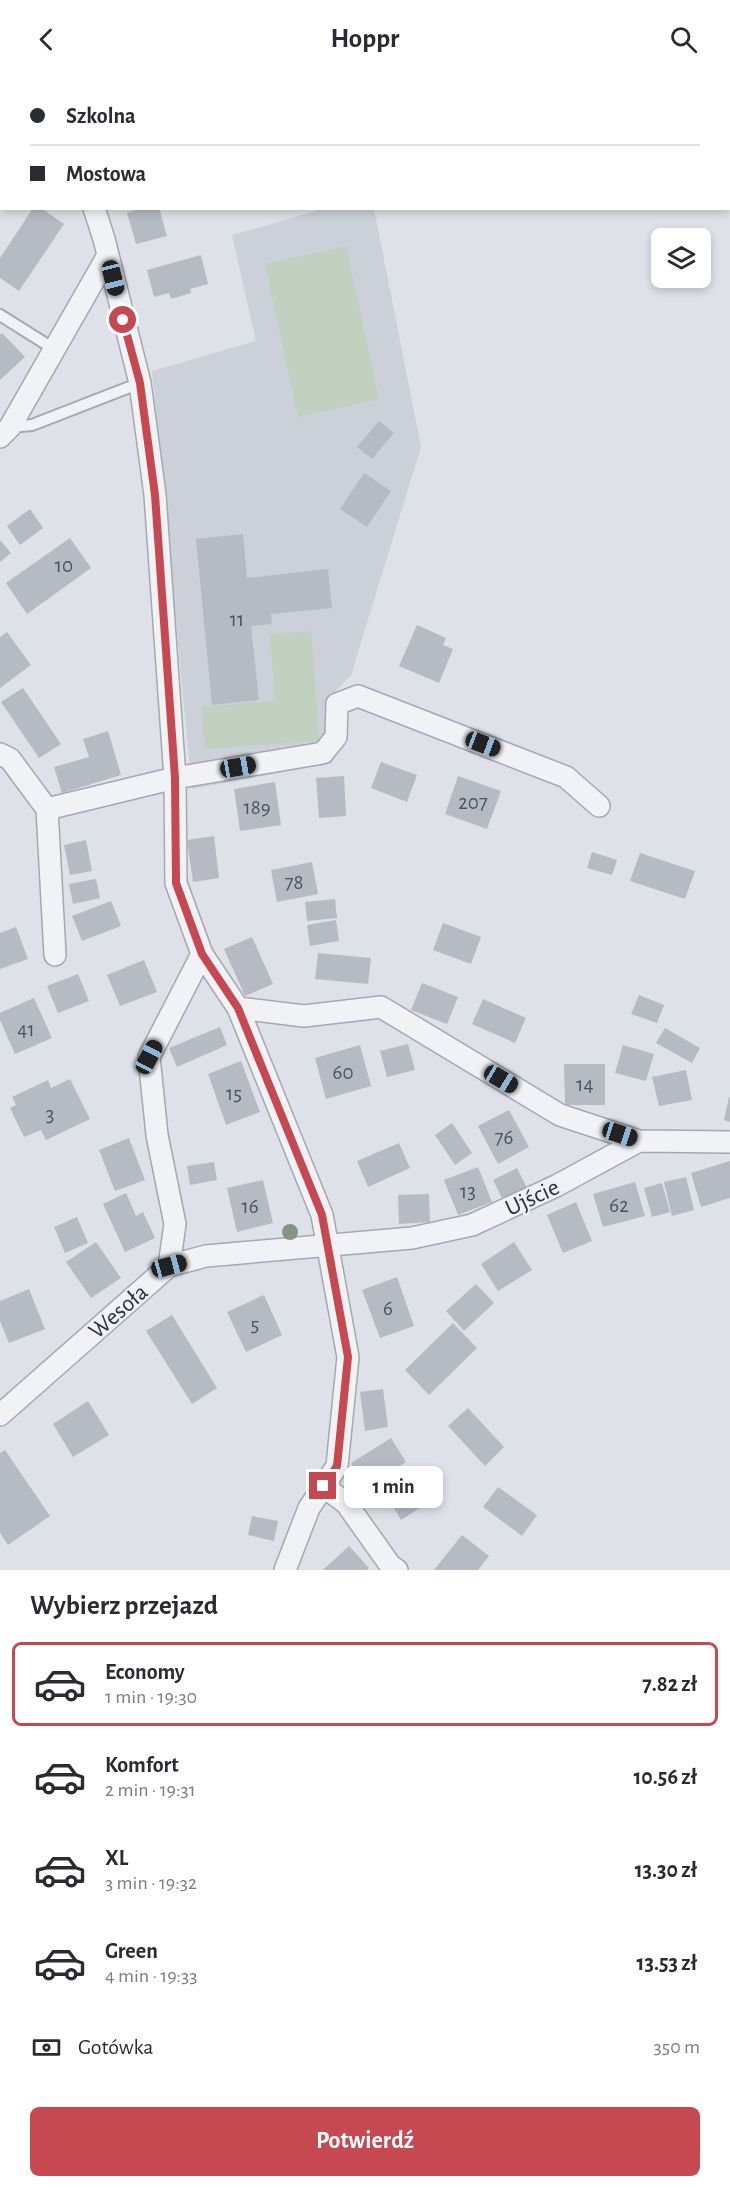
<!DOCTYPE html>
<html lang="pl">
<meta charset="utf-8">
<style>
:root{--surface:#fff;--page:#f2f2f3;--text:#2b2b33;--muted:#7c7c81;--line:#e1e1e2;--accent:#c64952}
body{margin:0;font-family:"Alegreya Sans",sans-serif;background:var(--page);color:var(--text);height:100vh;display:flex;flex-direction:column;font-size:22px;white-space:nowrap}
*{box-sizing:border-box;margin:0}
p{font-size:20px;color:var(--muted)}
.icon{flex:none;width:33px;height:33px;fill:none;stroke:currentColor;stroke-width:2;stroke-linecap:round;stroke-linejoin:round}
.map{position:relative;height:1492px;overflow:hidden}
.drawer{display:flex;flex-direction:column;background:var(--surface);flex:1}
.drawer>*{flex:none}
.hud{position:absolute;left:0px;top:0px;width:730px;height:132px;box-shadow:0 3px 9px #0003;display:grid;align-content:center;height:132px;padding:0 30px;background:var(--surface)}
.fabs{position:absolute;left:651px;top:150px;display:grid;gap:12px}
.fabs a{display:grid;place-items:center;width:60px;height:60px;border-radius:9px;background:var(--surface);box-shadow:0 3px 9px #0003;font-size:30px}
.end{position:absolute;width:27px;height:27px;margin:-14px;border:8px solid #c64952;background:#fff;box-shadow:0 0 0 3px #fff}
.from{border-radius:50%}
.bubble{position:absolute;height:42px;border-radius:9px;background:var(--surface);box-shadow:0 3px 9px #0003;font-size:20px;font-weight:600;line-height:42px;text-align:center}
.car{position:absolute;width:18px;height:36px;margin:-18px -9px;border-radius:8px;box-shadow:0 0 4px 2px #0007;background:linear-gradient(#222 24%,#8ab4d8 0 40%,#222 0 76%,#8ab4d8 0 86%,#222 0)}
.hud b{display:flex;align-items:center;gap:21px;height:57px;font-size:22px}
.hud b+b{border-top:2px solid var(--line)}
.hud i{width:15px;height:15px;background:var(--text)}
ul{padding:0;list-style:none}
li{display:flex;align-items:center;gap:18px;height:84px;margin:0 12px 9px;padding:0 18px;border:3px solid transparent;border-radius:9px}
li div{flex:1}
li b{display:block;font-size:22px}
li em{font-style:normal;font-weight:600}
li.current{border-color:var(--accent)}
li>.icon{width:54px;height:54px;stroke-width:1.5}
h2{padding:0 30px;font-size:27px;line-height:72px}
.pay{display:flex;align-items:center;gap:15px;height:66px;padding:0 30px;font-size:22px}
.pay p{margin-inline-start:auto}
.button{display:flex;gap:12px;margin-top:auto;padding:12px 30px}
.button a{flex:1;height:69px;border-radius:9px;background:var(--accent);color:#fff;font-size:24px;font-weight:600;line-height:69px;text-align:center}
header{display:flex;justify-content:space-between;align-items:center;height:78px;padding:0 30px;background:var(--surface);font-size:27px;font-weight:600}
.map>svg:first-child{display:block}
.built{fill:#ccd0d8}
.green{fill:#c2d0c0}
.building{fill:#b6bac3}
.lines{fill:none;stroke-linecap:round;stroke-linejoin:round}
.lane-casing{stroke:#a4a8b0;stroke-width:14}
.street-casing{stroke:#a4a8b0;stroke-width:24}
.lane{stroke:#f0f2f5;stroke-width:10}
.street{stroke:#f0f2f5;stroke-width:21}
.tree{fill:#849586}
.route{stroke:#c64952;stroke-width:8}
.labels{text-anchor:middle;stroke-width:4.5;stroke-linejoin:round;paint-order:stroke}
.number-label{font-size:21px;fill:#4c515e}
.street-label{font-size:24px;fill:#282e3c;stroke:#edf0f4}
</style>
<header><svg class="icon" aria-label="back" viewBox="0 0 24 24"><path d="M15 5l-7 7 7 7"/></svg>Hoppr<svg class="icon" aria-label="search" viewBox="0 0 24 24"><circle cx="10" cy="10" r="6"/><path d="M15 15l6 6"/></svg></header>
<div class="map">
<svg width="730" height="1492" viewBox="0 0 730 1492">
<rect width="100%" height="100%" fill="#dee1e7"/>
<path class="built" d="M323,131H374L421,369L351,597L327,622L333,685L192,711L152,293L256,263L232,157Z"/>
<path class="green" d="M346,168L379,321L298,339L265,186Z
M311,553L319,663L205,671L202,629L275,623L270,556Z"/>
<path class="building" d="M33,130H41L64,146L19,213L0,200V180Z
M142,130H159L167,158L136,166L127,135Z
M201,177L208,206L190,211L191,215L171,221L169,215L154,219L147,192Z
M2,255L25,279L0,302V257Z
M379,343L394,355L372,381L357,369Z
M364,395L391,413L367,449L340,431Z
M30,431L43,450L20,467L7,448Z
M243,456L247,500L328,491L332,530L271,536L272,546L251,548L259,622L212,627L196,461Z
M70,460L91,490L27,536L6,505Z
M0,462L11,475L0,484Z
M417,547L446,560L443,567L453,571L439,605L399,588Z
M7,554L31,587L0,610V559Z
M23,610L61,666L39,680L1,624Z
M108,653L121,697L62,715L54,689L89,679L83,661Z
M381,684L417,697L407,724L371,710Z
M344,698L346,738L319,740L316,700Z
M458,698L501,713L487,751L445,736Z
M275,704L281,747L240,753L234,711Z
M214,758L219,800L193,804L187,762Z
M86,762L92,793L70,797L64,767Z
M592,774L617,782L612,797L587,790Z
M640,775L695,793L685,821L630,803Z
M312,784L318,816L277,824L271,792Z
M96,801L100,820L73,826L69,806Z
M335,821L337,840L307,843L305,824Z
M111,823L121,848L82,863L72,838Z
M336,842L339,863L310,868L307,847Z
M443,845L481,859L471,886L433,872Z
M16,849L28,881L0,891V855Z
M252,859L273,906L245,918L224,871Z
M318,875L371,880L368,906L315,901Z
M144,882L157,914L120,928L107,897Z
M78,896L89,923L58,935L47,908Z
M422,905L458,919L447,946L411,932Z
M639,917L664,927L657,945L631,936Z
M34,920L52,960L15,976L0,942V935Z
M483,921L526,940L515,965L472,946Z
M220,949L227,967L177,989L169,970Z
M665,950L700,970L692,985L656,965Z
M408,966L415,992L387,999L380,973Z
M360,967L371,1008L326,1021L315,980Z
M623,967L654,976L646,1003L615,995Z
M241,983L260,1034L226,1047L208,996Z
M564,986H605V1027H565Z
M686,992L692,1022L659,1028L652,999Z
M70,1001L90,1041L46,1062L41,1052L24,1059L10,1030L16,1027L12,1019L48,1002L51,1010Z
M729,1019H730V1044L724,1042Z
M509,1032L529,1069L498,1086L478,1048Z
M452,1045L472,1075L455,1087L435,1057Z
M129,1060L145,1102L115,1113L99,1072Z
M399,1065L410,1090L368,1109L357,1083Z
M730,1083V1120L701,1129L691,1095Z
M214,1084L217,1102L190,1107L187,1088Z
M478,1089L492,1124L458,1137L444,1102Z
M517,1090L527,1110L503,1122L493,1102Z
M686,1099L694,1132L672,1138L664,1104Z
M263,1102L273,1145L237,1154L227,1110Z
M635,1104L645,1138L603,1149L593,1116Z
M662,1105L670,1134L652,1139L644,1110Z
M126,1115L136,1138L143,1134L155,1160L125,1174L103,1126Z
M429,1116L430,1144L399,1146L398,1117Z
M576,1124L592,1163L563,1175L547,1137Z
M77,1139L88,1165L65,1175L54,1149Z
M96,1164L121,1200L91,1220L66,1184Z
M514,1164L532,1192L498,1213L481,1186Z
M397,1199L414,1248L380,1260L362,1212Z
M476,1206L494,1225L464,1253L446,1233Z
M29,1211L45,1251L9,1265L0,1243V1223Z
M264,1217L282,1257L246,1274L227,1234Z
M172,1237L217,1310L192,1326L146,1253Z
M453,1245L477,1270L429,1317L405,1292Z
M383,1311L388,1349L365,1353L360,1314Z
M88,1323L109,1357L73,1379L53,1346Z
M468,1330L504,1369L485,1388L448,1348Z
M391,1360L406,1384L366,1409L351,1385Z
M5,1372L50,1438L8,1467L0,1455V1375Z
M418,1388L437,1419L401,1442L382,1410Z
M498,1409L537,1437L522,1458L483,1429Z
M252,1438L278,1443L274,1463L248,1457Z
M462,1457L489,1478L478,1492H434Z
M349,1468L369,1490L367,1492H323Z"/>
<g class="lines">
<g class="lane-casing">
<path id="lane" d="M0,237L54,271
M10,349L32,347L140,305"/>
</g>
<g class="street-casing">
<path id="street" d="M57,0V2
M228,2L230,0
M94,130L104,161L140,305L155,417L175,700L176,805L202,876L238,930L322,1137L348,1279L337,1388L309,1430L285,1492
M0,359L10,349L107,179
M0,676L10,681L47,731L175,700L323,675L336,659L337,626L358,618L566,699L599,728
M47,731L55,877
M238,930L304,938L381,929L560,1037L639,1063
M169,1188L175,1146L157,1057L149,979L202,876
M0,1337L169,1188L206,1178L412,1160L472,1147L556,1108L639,1063L730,1064
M323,1408L346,1425L390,1487L397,1492"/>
</g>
<use href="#lane" class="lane"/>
<use href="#street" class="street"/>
</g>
<circle class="tree" cx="290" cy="1154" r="8"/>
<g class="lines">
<path class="route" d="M123,242L140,305L155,417L175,700L176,805L202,876L238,930L322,1137L348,1279L337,1388L323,1408"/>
</g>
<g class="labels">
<g class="number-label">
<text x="64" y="494">10</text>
<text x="237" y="548">11</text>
<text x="473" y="731">207</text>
<text x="257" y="736">189</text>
<text x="294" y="811">78</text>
<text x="26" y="958">41</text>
<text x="343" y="1001">60</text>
<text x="585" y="1013">14</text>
<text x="234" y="1022">15</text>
<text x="50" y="1043">3</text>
<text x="504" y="1066">76</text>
<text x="468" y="1120">13</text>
<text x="619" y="1134">62</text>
<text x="250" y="1135">16</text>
<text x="388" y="1237">6</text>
<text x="255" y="1253">5</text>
</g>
<g class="street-label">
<text transform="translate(532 1119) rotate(-25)" y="8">Ujście</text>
<text transform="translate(118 1233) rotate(-41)" y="8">Wesoła</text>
</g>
</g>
</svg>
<div class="fabs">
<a><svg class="icon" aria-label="layers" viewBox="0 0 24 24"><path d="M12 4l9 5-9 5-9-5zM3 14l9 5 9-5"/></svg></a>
</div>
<i class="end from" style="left:123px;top:242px"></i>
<i class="end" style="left:323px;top:1408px"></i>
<div class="bubble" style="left:344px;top:1388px;width:99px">1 min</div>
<i class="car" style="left:113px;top:200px;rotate:166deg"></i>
<i class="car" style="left:483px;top:666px;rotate:111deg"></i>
<i class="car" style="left:238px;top:689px;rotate:80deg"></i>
<i class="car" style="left:149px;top:979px;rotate:28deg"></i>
<i class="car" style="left:501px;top:1001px;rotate:121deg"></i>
<i class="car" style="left:620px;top:1056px;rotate:108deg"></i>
<i class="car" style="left:169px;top:1188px;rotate:75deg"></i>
<div class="hud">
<b><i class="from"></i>Szkolna</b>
<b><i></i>Mostowa</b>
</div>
</div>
<section class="drawer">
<h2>Wybierz przejazd</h2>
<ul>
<li class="current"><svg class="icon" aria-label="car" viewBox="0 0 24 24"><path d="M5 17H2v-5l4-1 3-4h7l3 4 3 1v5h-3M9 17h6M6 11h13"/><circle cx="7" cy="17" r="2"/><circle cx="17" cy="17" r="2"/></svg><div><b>Economy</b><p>1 min · 19:30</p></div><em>7.82 zł</em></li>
<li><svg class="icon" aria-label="car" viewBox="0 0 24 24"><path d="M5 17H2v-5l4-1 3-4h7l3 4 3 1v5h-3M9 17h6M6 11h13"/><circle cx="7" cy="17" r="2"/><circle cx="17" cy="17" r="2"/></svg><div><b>Komfort</b><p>2 min · 19:31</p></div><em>10.56 zł</em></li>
<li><svg class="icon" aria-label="car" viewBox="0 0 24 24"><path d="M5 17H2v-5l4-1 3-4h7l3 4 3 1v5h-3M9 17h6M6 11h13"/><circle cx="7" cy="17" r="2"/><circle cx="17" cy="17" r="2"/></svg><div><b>XL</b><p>3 min · 19:32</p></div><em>13.30 zł</em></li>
<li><svg class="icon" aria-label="car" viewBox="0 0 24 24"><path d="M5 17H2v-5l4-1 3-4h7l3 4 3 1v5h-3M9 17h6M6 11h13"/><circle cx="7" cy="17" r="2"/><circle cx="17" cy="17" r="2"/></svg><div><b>Green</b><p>4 min · 19:33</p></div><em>13.53 zł</em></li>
</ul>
<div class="pay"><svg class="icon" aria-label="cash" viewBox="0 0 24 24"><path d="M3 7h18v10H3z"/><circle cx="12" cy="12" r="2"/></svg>Gotówka<p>350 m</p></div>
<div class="button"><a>Potwierdź</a></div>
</section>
